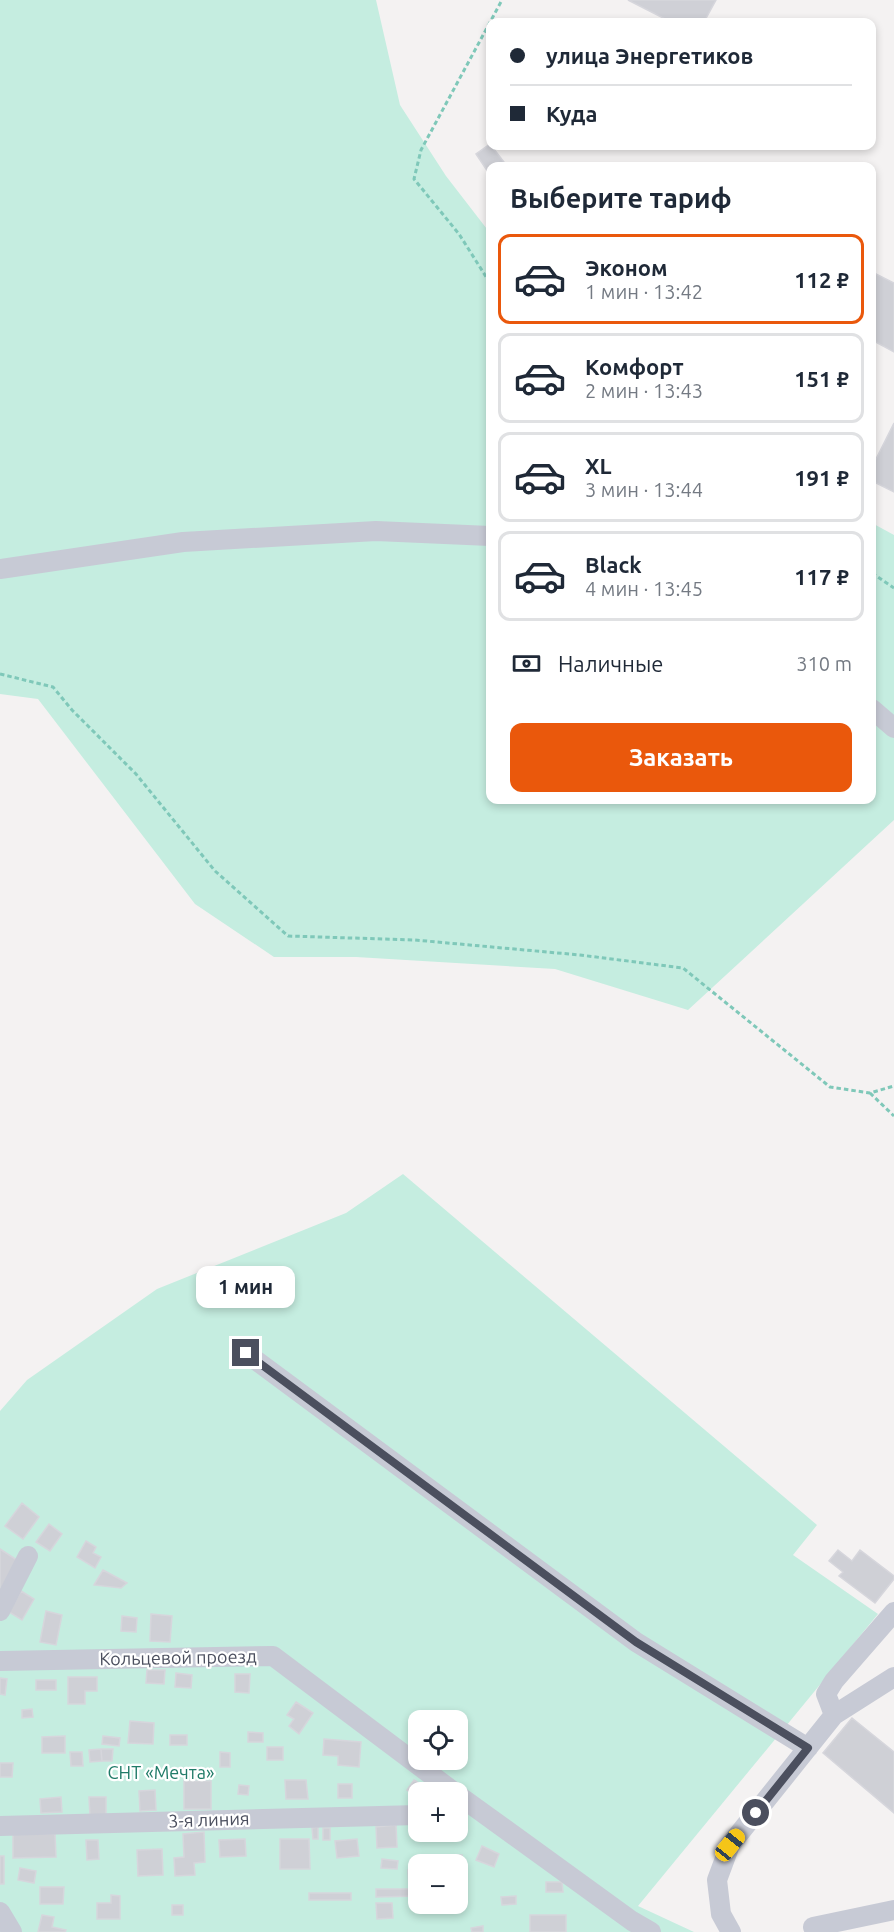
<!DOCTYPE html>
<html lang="ru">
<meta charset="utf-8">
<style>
:root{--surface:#fff;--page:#f2f2f3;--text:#1f2937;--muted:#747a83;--line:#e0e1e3;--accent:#ea580c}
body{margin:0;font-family:Ubuntu,sans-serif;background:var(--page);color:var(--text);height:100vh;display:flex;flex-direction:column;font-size:22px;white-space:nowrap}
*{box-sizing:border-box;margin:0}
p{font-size:20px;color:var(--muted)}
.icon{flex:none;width:33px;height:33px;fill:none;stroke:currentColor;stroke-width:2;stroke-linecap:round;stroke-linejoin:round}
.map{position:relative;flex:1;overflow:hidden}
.panel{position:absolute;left:486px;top:162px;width:390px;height:642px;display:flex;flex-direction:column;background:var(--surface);border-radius:12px;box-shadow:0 3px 9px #0003}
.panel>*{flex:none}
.banner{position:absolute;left:486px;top:18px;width:390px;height:132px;border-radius:12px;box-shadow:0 3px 9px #0003;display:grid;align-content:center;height:132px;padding:0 24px;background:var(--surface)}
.tools{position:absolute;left:408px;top:1710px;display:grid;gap:12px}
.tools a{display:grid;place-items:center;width:60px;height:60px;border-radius:12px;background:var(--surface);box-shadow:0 3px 9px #0003;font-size:30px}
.end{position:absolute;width:27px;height:27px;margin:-14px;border:8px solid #4b4f5e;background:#fff;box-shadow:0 0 0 3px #fff}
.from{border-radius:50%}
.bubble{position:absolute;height:42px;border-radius:12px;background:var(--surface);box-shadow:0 3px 9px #0003;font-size:20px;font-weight:700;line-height:42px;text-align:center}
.car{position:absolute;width:18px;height:36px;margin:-18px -9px;border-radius:8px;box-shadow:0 0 4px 2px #0007;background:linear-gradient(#f5c518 24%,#345 0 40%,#f5c518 0 76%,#345 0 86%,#f5c518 0)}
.banner b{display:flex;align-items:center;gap:21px;height:57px;font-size:22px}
.banner b+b{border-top:2px solid var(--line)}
.banner i{width:15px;height:15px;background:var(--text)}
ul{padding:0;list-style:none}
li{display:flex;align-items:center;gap:18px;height:90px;margin:0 12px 9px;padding:0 12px;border:3px solid var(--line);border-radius:12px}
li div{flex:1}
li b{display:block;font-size:22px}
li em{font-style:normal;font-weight:700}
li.selected{border-color:var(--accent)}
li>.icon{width:54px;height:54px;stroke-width:1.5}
h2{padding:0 24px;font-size:27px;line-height:72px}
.pay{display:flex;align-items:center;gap:15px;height:66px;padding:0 24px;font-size:22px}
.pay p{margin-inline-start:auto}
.cta{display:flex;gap:12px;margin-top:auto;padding:12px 24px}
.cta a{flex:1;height:69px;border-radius:12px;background:var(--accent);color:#fff;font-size:24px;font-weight:700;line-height:69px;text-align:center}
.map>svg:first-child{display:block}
.green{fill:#c5ede0;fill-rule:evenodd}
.building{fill:#cfd0d6;stroke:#d6d6dc;stroke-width:1.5}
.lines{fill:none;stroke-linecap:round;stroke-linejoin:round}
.path{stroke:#7fc8b9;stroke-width:3;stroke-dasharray:4.5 3;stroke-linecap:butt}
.minor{stroke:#c7cad5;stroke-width:20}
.route{stroke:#4b4f5e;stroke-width:8}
.labels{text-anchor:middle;stroke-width:4.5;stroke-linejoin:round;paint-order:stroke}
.street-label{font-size:18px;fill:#4b4f5e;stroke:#fff}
.park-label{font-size:18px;fill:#207b68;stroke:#fff}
</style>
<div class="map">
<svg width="894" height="1932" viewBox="0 0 894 1932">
<rect width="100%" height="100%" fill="#f4f2f2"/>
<path class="green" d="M0,0H376L400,105L446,176L490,233V800H872V523L894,535V820L688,1010L555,969L356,957H274L195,904L38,699L0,694Z
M403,1174L817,1525L793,1555L878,1614L638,1906L694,1932H0V1411L27,1380L157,1289L346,1213ZM418,1720H458V1760H418ZM418,1792H458V1832H418ZM418,1864H458V1904H418Z"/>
<path class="building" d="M628,0H716L704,22H671Z
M490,144L507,166H490V175L476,154Z
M872,272L894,283V352L872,340Z
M894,423V492L872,481V467Z
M22,1503L39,1517L23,1539L5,1526Z
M49,1524L62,1534L50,1551L36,1542Z
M86,1541L96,1547L93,1553L101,1557L95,1568L77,1557Z
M0,1549L20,1562L0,1593Z
M838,1550L852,1561L860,1550L894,1576V1579L875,1603L839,1576L843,1572L829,1561Z
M103,1570L127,1583L121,1588L94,1585Z
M21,1591L34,1599L22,1620L9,1612Z
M46,1611L62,1615L56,1645L40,1642Z
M151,1614L172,1616L170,1642L150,1641Z
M122,1616L137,1618L136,1632L121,1631Z
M147,1670H165L164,1684L146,1683Z
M176,1673L192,1675L191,1688L175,1687Z
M235,1674H250L249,1693L235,1692Z
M68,1677H97V1691H85V1704H68Z
M0,1678L7,1679L5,1695L0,1694Z
M36,1680H56V1690H36Z
M296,1702L313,1713L299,1734L289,1726L294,1719L287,1715Z
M32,1709L33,1717L22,1718V1710Z
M852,1718L894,1752V1813L823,1753Z
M130,1721L154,1723L153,1744L128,1743Z
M248,1732L263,1733V1742H248Z
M170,1735H187V1745H170Z
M65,1736V1753H42V1737Z
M103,1736L120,1738L119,1746L102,1744Z
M324,1739L361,1742L359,1767L338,1765V1756L323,1755Z
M267,1747H283V1760H267Z
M101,1749L102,1761L90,1762L89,1750Z
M101,1749H113L112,1761H102Z
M70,1752H82L83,1766H71Z
M220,1752L230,1753V1767H220Z
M0,1763H13L12,1777H0Z
M285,1780H306L308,1799H286Z
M414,1780L433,1792H418V1798L407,1790Z
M184,1781H211V1809H184Z
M338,1784H352V1798H338Z
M239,1785L249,1786L248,1795L238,1794Z
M155,1790L156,1810L140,1811L139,1791Z
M61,1797L62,1812L41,1813L40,1799Z
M89,1797H106V1816H90Z
M396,1825L397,1847L377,1848L376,1827Z
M318,1827V1839H313L312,1828Z
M323,1828H330V1840H323Z
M204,1832L205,1862L194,1863L195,1875L175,1876L174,1858L184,1857L183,1834Z
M13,1834H55L56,1857L13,1858Z
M245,1839L246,1856L220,1857L219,1840Z
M280,1839H309L310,1869H280Z
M357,1839L359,1856L337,1858L335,1841Z
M86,1840H98L99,1859L87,1860Z
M482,1846L499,1854L494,1867L476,1860Z
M162,1849L163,1875L138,1876L137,1850Z
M462,1855L463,1892H458V1864H435V1856Z
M0,1856H4V1884H0Z
M382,1859L398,1861L397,1869L381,1868Z
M20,1868L36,1871L34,1883L18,1880Z
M408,1870H418V1896L376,1897V1889H409Z
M546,1882H562L563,1892H546Z
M40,1887H64L63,1904H40Z
M309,1893H351V1900H309Z
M111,1895L120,1896V1919H97V1903H111Z
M516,1896V1904L502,1905L501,1897Z
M376,1903H392L393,1918L377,1919Z
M172,1905H183V1915H172Z
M42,1915L54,1917L52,1927L66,1930L65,1932H38Z
M530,1915H566V1932H530Z
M483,1926V1932H472L471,1928Z"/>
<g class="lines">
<path class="path" d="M490,283L459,234L414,179L421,150L502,0
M872,573L894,588
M0,674L53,687L72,710L136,774L215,871L288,936L415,940L580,955L683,968L830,1087L870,1093L894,1086
M870,1093L894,1116"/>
<path class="minor" d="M0,569L183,542L376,531L490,536
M872,709L894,728
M246,1353L636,1642L808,1748
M0,1611L28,1556
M0,1661L273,1656L454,1792
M834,1715L826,1694L834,1681L894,1612
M458,1795L632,1921L651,1932
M0,1826L418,1815
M0,1912L12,1932
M813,1927L894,1910
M731,1932L721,1914L717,1880L730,1845L834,1715L894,1677"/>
</g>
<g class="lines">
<path class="route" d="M246,1353L636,1642L808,1748L756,1813"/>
</g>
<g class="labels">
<g class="street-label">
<text transform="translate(178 1658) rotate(-1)" y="6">Кольцевой проезд</text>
<text transform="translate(209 1820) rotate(-2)" y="6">3-я линия</text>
</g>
<g class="park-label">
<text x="161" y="1779">СНТ «Мечта»</text>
</g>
</g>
</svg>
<div class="tools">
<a><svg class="icon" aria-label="locate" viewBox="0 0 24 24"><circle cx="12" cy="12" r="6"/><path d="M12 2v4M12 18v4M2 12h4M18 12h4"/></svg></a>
<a>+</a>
<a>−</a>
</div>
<i class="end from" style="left:756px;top:1813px"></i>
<i class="end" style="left:246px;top:1353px"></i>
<div class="bubble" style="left:196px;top:1266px;width:99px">1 мин</div>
<i class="car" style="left:730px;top:1845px;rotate:39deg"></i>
<div class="banner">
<b><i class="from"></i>улица Энергетиков</b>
<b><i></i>Куда</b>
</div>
<section class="panel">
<h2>Выберите тариф</h2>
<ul>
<li class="selected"><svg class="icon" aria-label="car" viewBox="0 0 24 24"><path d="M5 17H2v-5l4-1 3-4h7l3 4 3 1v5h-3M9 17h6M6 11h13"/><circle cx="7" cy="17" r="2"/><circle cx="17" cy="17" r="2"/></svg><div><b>Эконом</b><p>1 мин · 13:42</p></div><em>112 ₽</em></li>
<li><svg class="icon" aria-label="car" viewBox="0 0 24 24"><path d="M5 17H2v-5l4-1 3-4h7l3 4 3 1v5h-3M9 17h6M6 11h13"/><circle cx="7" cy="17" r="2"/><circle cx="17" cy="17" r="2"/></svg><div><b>Комфорт</b><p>2 мин · 13:43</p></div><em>151 ₽</em></li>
<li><svg class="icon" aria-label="car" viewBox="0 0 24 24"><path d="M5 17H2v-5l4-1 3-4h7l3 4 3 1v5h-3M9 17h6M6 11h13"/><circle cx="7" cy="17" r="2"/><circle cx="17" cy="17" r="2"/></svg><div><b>XL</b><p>3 мин · 13:44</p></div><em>191 ₽</em></li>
<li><svg class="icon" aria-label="car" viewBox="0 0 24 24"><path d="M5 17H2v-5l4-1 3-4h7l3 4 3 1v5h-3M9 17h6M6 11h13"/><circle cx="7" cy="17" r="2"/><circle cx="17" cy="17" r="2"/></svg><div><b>Black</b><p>4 мин · 13:45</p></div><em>117 ₽</em></li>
</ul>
<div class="pay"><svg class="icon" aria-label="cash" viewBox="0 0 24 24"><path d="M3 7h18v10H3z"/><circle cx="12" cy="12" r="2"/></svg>Наличные<p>310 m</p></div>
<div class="cta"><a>Заказать</a></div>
</section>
</div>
